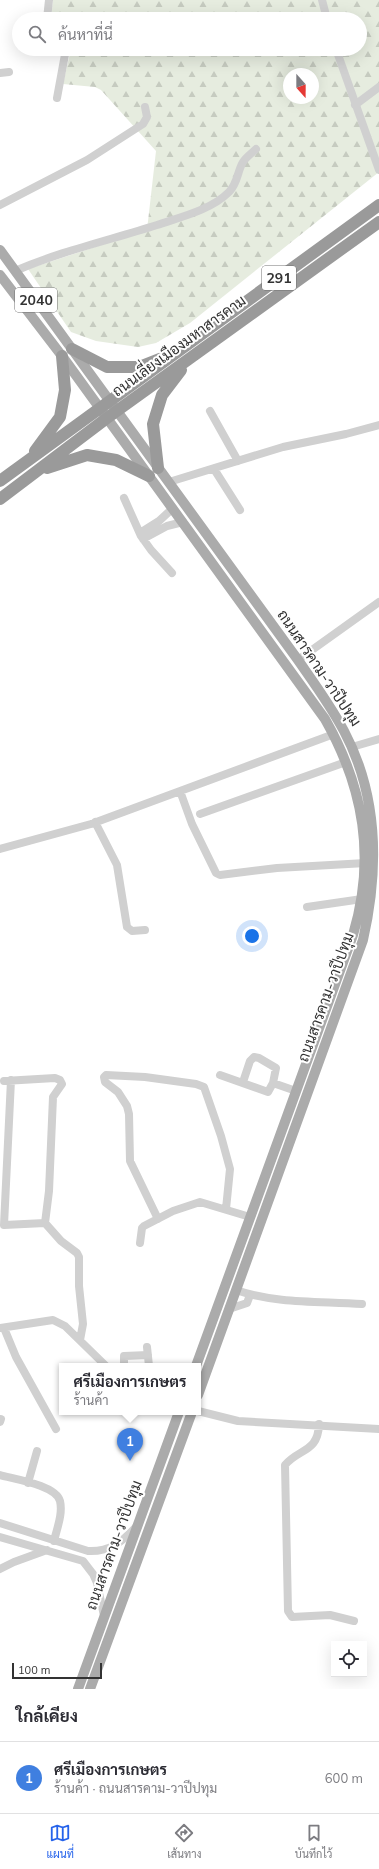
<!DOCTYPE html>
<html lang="th">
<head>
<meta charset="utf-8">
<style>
  :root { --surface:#fff; --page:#f7f7f7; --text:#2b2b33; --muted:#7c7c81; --line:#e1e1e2; --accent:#2563eb }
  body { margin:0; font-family:Mulish,Sarabun,sans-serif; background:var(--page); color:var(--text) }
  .controls { position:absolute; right:12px; bottom:12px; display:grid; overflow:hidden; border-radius:0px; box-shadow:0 4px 16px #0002 }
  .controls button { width:36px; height:36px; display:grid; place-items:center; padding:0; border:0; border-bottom:1px solid var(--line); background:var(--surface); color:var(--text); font:20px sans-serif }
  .compass { position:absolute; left:283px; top:68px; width:36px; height:36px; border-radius:50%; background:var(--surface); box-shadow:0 4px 16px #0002; rotate:159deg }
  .scale { position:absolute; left:12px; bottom:10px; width:90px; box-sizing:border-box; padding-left:4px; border:2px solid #333; border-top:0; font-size:11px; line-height:14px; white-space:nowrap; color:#333; -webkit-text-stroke:3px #fff; paint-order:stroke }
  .you { position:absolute; left:252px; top:936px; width:14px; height:14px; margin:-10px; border:3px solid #fff; border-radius:50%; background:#1a73e8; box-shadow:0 0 0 6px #1a73e833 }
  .badge { display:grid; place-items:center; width:26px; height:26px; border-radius:50%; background:var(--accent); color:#fff; font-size:13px; font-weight:700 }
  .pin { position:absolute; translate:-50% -33px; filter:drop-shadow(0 1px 2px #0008) }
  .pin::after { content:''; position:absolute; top:21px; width:14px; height:12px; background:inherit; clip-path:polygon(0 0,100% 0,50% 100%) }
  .popup { position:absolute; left:59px; top:1363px; width:142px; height:52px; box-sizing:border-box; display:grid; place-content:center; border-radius:0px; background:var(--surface); filter:drop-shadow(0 1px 3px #0005); font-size:13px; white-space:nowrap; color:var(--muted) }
  .popup b { font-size:15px; color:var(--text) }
  .popup::after { content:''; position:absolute; left:50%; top:100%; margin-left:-8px; border:8px solid transparent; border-top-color:var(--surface) }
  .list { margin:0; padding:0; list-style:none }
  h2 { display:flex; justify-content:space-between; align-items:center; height:52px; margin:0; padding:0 16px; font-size:17px }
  h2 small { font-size:13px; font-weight:400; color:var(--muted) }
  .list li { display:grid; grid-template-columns:26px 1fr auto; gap:12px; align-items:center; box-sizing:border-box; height:72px; padding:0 16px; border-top:1px solid var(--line) }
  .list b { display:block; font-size:15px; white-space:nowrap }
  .list p { margin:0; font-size:13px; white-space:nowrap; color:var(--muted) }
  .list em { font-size:13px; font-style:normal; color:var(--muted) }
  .icon { flex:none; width:22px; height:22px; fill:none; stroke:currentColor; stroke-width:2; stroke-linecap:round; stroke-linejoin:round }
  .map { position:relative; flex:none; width:379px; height:1689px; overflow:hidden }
  .search { position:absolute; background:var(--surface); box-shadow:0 4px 16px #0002; left:12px; right:12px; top:12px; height:44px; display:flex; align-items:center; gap:10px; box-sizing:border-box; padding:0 14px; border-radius:22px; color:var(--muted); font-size:15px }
  .sheet { height:124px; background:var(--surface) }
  nav { display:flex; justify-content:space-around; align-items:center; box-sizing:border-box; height:56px; border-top:1px solid var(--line); background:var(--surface); font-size:11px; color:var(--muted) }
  nav a { display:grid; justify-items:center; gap:2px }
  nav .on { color:var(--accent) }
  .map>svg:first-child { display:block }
  .forest { fill:url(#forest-firs); fill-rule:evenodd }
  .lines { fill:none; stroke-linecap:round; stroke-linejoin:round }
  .minor { stroke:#d0d0d0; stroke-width:8 }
  .major { stroke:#ababab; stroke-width:10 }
  .highway { stroke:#9a9a9a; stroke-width:12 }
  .labels { text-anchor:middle; stroke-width:4; stroke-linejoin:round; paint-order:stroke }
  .shield { fill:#fff; stroke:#707070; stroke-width:1 }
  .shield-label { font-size:14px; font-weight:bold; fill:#333 }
  .street-label { font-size:15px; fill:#333; stroke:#fff }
</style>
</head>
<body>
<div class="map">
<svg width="379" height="1689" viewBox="0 0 379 1689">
  <defs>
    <pattern id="forest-firs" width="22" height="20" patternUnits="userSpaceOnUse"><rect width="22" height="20" fill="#e6ecdf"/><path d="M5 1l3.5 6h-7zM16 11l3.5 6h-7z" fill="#c6cbc0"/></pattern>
  </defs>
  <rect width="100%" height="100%" fill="#fff"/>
  <path class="forest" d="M53 0H379V172L190 323 156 343 138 347 96 341 71 332 28 269 147 230 156 151 101 90 95 87 63 84 71 49H360V19H51ZM289 74H313V98H289Z"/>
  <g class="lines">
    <path class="minor" d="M322 0 327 19
      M47 19 49 0
      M336 49 379 170
      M0 73 9 72
      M57 98 66 49
      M355 105 379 87
      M0 205 87 160 143 124 147 117 145 107
      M15 271C61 251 110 240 157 225 181 217 211 210 229 192 238 183 237 172 243 162 246 157 252 153 256 149
      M210 411 238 461
      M214 469 240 510
      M169 482 283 447 346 434 379 425
      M124 498 141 536 151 550 172 573
      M140 533 159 521 173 508
      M143 539 167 526 183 522
      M298 660 379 602
      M352 747 379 739
      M180 791 192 824 216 873 220 875 277 868 366 863
      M200 814 346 762
      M95 822 117 865 127 927 132 931 145 930
      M0 849 91 824 334 734
      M307 907 362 899
      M220 1075 268 1092 273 1083 276 1068 259 1058 254 1057 250 1061 243 1082
      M11 1080 4 1225 45 1223
      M4 1081 55 1078 60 1080 62 1084 53 1097 49 1191 45 1223 61 1241 77 1253 79 1257V1286L83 1324 80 1340
      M273 1083 296 1091
      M158 1219 130 1161 129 1114 127 1106 118 1092 105 1082 104 1077 106 1075 145 1077 196 1084 204 1087 221 1136 230 1169 226 1209
      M140 1243 142 1228 144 1226 173 1211 200 1202 250 1217
      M236 1290C276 1304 321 1301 362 1304
      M229 1309 247 1303 250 1295
      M0 1328 53 1320 65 1326 106 1366
      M4 1328 16 1357 56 1429
      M147 1347 149 1366
      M124 1366V1356L148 1355
      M198 1411 238 1421 379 1429
      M0 1422 1 1419
      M319 1424C318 1453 299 1448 285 1465L288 1611 292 1617 330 1615 354 1621
      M0 1475C14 1479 56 1485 60 1501 63 1514 57 1528 54 1541
      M28 1483 37 1451
      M0 1523 88 1551C110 1552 122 1542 136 1527
      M0 1537 83 1561 93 1574 97 1583 104 1616
      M0 1569 14 1562 47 1550"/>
    <path class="major" d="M0 250 298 660C314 683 331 706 344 731 379 797 379 869 363 940L198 1395
      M0 275 62 356 325 719C364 788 376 858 353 935L196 1366
      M78 1689 179 1412
      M90 1689 192 1412"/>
    <path class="highway" d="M72 349 107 367H139L162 358
      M35 451 60 417 65 390 62 356
      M47 468 87 455 116 460 149 476
      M158 468 153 424 162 395 181 370
      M0 481 379 205
      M0 499 107 418 379 222"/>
  </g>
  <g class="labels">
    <g class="shield">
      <rect x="262" y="266" width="34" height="24" rx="3"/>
      <rect x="15" y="288" width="42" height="24" rx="3"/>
    </g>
    <g class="shield-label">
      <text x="279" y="283">291</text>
      <text x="36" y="305">2040</text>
    </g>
    <g class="street-label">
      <text transform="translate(179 346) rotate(-36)" y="5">ถนนเลี่ยงเมืองมหาสารคาม</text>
      <text transform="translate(319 668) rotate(56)" y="5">ถนนสารคาม-วาปีปทุม</text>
      <text transform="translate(326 997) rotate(-70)" y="5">ถนนสารคาม-วาปีปทุม</text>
      <text transform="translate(114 1545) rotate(-70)" y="5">ถนนสารคาม-วาปีปทุม</text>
    </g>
  </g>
</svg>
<div class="controls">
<button><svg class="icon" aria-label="locate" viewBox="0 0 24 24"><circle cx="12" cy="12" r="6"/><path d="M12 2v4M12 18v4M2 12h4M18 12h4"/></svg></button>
</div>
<svg class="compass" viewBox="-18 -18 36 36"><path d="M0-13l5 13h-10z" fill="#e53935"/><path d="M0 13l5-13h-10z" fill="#7c7c81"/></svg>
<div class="scale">100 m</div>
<div class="you"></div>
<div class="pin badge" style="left:130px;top:1461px;background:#3f7fe0">1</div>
<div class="popup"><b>ศรีเมืองการเกษตร</b>ร้านค้า</div>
<div class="search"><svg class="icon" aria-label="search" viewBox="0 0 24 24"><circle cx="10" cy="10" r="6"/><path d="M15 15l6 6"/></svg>ค้นหาที่นี่</div>
</div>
<section class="sheet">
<h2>ใกล้เคียง<small></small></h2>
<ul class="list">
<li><span class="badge" style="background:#3f7fe0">1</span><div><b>ศรีเมืองการเกษตร</b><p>ร้านค้า · ถนนสารคาม-วาปีปทุม</p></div><em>600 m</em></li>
</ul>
</section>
<nav>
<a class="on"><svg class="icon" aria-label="map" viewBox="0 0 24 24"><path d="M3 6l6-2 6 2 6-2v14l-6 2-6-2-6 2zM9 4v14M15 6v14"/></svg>แผนที่</a>
<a><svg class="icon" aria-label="directions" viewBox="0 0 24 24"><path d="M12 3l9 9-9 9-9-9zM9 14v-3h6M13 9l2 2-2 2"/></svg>เส้นทาง</a>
<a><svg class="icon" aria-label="saved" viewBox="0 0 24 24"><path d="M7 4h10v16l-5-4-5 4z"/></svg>บันทึกไว้</a>
</nav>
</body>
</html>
